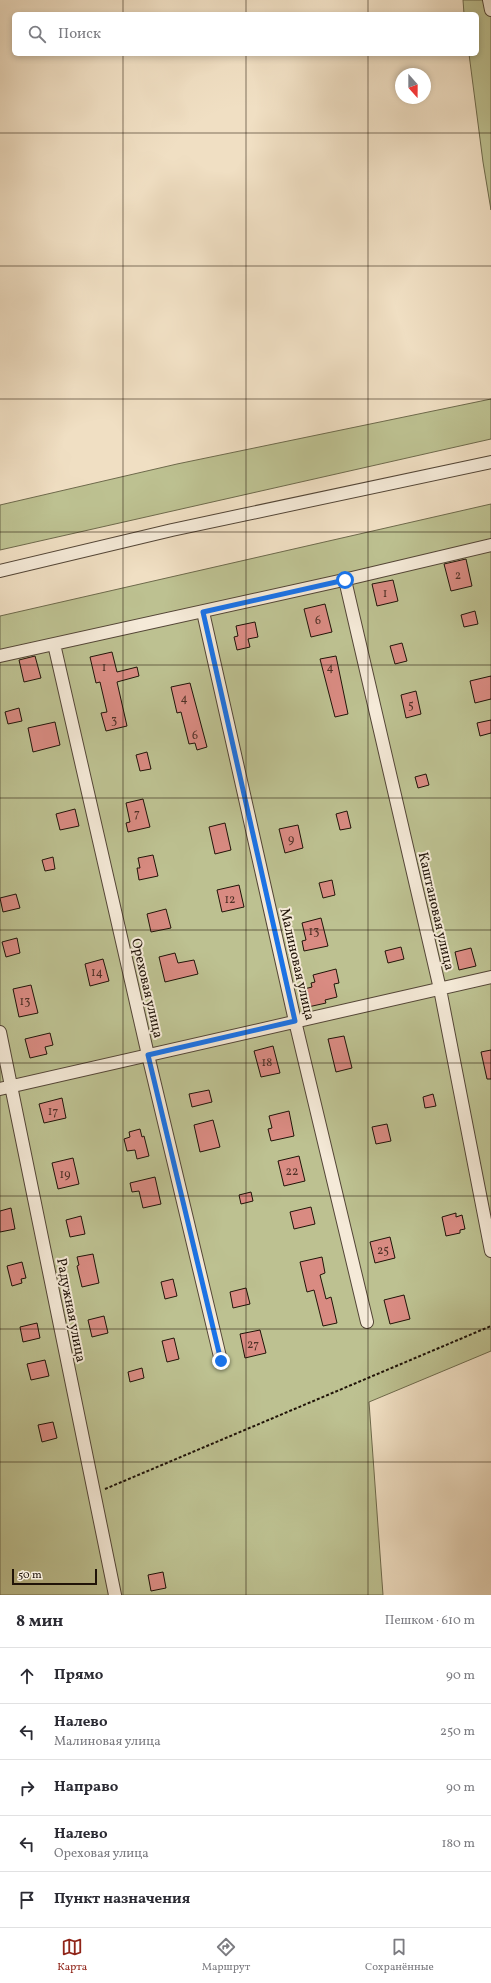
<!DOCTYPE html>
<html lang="ru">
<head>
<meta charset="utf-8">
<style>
  :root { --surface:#fff; --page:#f2f2f3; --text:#2b2b33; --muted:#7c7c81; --line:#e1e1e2; --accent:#8f2418 }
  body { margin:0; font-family:Vollkorn,serif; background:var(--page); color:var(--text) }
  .compass { position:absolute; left:395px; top:68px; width:36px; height:36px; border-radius:50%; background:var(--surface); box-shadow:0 2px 6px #0003; rotate:159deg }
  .scale { position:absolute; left:12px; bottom:10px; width:85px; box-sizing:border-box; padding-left:4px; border:2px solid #201308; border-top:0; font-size:11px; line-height:14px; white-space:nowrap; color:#201308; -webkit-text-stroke:3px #f5ead8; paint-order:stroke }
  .stop { position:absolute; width:12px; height:12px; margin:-9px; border:3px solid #1a73e8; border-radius:50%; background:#fff }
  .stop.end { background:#1a73e8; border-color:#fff; box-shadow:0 1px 4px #0008 }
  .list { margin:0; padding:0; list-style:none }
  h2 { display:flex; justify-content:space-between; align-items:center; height:52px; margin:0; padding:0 16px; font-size:17px }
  h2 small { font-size:13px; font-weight:400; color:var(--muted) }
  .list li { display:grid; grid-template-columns:26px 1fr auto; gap:12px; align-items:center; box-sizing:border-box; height:56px; padding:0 16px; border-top:1px solid var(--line) }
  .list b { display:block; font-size:15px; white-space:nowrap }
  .list p { margin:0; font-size:13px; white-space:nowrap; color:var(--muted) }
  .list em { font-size:13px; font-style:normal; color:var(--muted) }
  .icon { flex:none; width:22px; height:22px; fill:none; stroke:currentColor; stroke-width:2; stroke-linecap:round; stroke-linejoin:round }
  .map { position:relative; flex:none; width:491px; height:1595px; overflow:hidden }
  .search { position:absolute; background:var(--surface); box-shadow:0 2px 6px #0003; left:12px; right:12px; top:12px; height:44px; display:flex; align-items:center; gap:10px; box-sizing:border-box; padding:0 14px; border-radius:6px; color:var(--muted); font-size:15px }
  .sheet { height:332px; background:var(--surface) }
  nav { display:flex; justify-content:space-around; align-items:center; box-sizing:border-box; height:56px; border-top:1px solid var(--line); background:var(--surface); font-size:11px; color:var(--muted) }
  nav a { display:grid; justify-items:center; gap:2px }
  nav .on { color:var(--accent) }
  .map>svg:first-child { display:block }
  .green { fill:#bdc191; stroke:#6e6a4c }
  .building { fill:#d98b82; stroke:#201308 }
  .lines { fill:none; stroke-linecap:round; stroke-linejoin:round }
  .minor-casing { stroke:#544637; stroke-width:14 }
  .path { stroke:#201308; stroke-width:2; stroke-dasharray:3 2; stroke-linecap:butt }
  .minor { stroke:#f5ead8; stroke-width:12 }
  .route { stroke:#1a73e8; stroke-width:5 }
  .grid { fill:none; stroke:#201308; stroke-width:1; stroke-opacity:0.55 }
  .labels { text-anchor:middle; stroke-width:4; stroke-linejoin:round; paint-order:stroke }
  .number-label { font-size:12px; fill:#4e3126 }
  .street-label { font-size:14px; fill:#201308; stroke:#f5ead8 }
</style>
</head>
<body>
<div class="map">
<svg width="491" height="1595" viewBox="0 0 491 1595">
  <rect width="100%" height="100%" fill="#f0dfc3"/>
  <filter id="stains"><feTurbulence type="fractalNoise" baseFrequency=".005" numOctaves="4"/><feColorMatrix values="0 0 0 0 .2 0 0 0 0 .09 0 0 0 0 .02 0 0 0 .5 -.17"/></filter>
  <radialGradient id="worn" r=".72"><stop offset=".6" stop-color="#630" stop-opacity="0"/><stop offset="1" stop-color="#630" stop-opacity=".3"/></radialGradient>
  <path class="green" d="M463 0H491V210L483 162 469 54H477V14H464Z
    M491 399V439L0 550V505L177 464Z
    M491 504V543L0 654V616Z
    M491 549V1351L369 1402 383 1595H0V661Z"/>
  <path class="building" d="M466 559 472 586 451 591 444 564Z
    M393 580 398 601 377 606 372 584Z
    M325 604 332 632 311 637 304 609Z
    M475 611 478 624 464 627 461 615Z
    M255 622 258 637 248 639 250 647 237 650 234 637 238 636 236 626Z
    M402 643 407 661 395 664 390 646Z
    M112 652 117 672 137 667 139 676 117 682 127 726 106 731 101 713 107 712 100 682 96 683 90 657Z
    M35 656 41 678 24 682 19 660Z
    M336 656 348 714 335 717 320 659Z
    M491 676V699L475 703 470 681Z
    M190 683 207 747 197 750 195 743 189 744 181 712 177 713 171 687Z
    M416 691 421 714 406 718 401 695Z
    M19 708 22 721 8 724 5 712Z
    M491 720V733L480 736 477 723Z
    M55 722 60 745 33 752 28 728Z
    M147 752 151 769 140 771 136 755Z
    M426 774 429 785 418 788 415 777Z
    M143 799 150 827 128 832 126 823 130 822 126 803Z
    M75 809 79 826 60 830 56 814Z
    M347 811 351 828 340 830 336 814Z
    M225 823 231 850 215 854 209 827Z
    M298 825 303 848 285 853 279 829Z
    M153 855 158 876 139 880 137 868H140L138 858Z
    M53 857 55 869 45 871 42 860Z
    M332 880 335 895 323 898 319 883Z
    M239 885 244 907 222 912 217 890Z
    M16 894 20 908 3 912 0 898Z
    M166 909 171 928 151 932 147 914Z
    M321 918 328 946 304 951 302 941 306 940 302 923Z
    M17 938 20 953 6 957 2 942Z
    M401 947 404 959 388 963 385 951Z
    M471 948 476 966 459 970 455 952Z
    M175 953 178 963 194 960 198 974 165 982 159 957Z
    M103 959 109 981 90 986 85 964Z
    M336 969 339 983 334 984 337 997 325 1000 326 1003 308 1007 304 989 312 987 311 983 315 982 313 975Z
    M31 985 38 1013 19 1017 13 989Z
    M50 1033 53 1045 45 1047 47 1054 30 1058 25 1039Z
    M344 1036 352 1068 336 1072 328 1039Z
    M273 1046 280 1073 261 1077 254 1051Z
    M491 1050V1079H487L481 1052Z
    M209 1090 212 1102 192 1107 189 1094Z
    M433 1094 436 1106 425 1108 423 1097Z
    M62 1098 66 1118 44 1123 39 1104Z
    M289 1111 294 1136 271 1141 268 1129 272 1128 269 1116Z
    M213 1120 220 1147 200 1152 194 1125Z
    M387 1124 391 1141 376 1144 372 1127Z
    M140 1129 142 1137 144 1136 149 1156 137 1159 135 1150 127 1151 124 1139 130 1137 129 1132Z
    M299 1156 305 1181 284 1186 278 1161Z
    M73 1158 79 1184 58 1189 52 1163Z
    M155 1177 161 1204 143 1208 139 1191 132 1192 130 1183Z
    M251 1192 253 1201 241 1204 239 1195Z
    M311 1207 315 1224 294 1229 290 1212Z
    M11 1208 15 1229 0 1232V1211Z
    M456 1213V1217L462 1215 465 1229 460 1230V1233L446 1236 442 1217Z
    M81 1216 85 1234 70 1237 66 1220Z
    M390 1237 395 1258 375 1263 370 1242Z
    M93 1254 99 1283 82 1287 77 1266 79 1265 77 1257Z
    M322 1257 325 1273 320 1275 326 1299 331 1297 337 1323 323 1326 314 1290 307 1292 300 1262Z
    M22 1262 26 1278 21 1279 22 1283 12 1286 7 1266Z
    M173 1279 177 1296 165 1299 161 1282Z
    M246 1288 250 1304 233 1308 230 1292Z
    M404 1295 410 1319 390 1324 384 1300Z
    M104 1316 108 1333 92 1337 88 1320Z
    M37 1323 40 1338 23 1342 20 1327Z
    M260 1330 266 1353 245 1358 240 1334Z
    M174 1338 179 1359 167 1362 162 1341Z
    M45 1360 49 1376 31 1380 27 1364Z
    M142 1368 144 1378 130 1382 128 1372Z
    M53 1422 57 1438 42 1442 38 1425Z
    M163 1572 166 1588 151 1591 148 1575Z"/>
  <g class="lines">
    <g class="minor-casing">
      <path id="minor" d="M489 0 491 10
        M0 571 172 530 491 462
        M345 580 440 989 491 1251
        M203 612 295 1021 367 1322
        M54 644 148 1055 221 1361
        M0 656 339 581 491 545
        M0 1032 115 1595
        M0 1089 491 977"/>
    </g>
    <path class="path" d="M105 1489 491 1326"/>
    <use href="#minor" class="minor"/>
  </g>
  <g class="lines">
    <path class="route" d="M221 1361 148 1055 295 1021 203 612 345 580"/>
  </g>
  <path class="grid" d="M123 0V14M246 0V14M368 0V14M123 54V1595M246 54V1595M368 54V1595M0 133H491M0 266H491M0 399H491M0 532H491M0 665H491M0 798H491M0 930H491M0 1063H491M0 1196H491M0 1329H491M0 1462H491"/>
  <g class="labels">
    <g class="number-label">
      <text x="458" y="579">2</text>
      <text x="385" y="597">1</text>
      <text x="318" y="624">6</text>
      <text x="104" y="671">1</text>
      <text x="330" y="671">4</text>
      <text x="184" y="702">4</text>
      <text x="411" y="709">5</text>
      <text x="114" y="724">3</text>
      <text x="195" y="739">6</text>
      <text x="137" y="817">7</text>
      <text x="291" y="843">9</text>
      <text x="230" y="903">12</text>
      <text x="314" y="935">13</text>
      <text x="97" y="976">14</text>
      <text x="25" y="1005">13</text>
      <text x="267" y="1066">18</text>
      <text x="53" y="1115">17</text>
      <text x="292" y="1175">22</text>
      <text x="65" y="1178">19</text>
      <text x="383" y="1254">25</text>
      <text x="253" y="1348">27</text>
    </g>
    <g class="street-label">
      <text transform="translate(437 911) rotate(77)" y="5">Каштановая улица</text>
      <text transform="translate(298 964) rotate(77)" y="5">Малиновая улица</text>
      <text transform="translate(148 988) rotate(77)" y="5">Ореховая улица</text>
      <text transform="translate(72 1310) rotate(79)" y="5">Радужная улица</text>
    </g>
  </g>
  <rect width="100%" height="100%" filter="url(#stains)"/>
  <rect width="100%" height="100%" fill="url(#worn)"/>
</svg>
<svg class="compass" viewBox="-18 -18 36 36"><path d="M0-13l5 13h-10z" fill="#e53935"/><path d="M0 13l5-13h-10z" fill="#7c7c81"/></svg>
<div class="scale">50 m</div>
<div class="stop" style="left:345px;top:580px"></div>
<div class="stop end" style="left:221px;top:1361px"></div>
<div class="search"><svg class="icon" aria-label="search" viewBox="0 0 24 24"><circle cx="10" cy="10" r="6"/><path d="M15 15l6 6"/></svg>Поиск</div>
</div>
<section class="sheet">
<h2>8 мин<small>Пешком · 610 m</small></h2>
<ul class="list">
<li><svg class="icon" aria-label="ahead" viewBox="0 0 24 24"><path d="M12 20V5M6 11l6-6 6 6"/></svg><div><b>Прямо</b></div><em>90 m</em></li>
<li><svg class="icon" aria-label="left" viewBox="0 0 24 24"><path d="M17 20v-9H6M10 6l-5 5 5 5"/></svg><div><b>Налево</b><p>Малиновая улица</p></div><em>250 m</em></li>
<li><svg class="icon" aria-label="right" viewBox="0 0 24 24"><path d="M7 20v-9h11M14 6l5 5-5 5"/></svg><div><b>Направо</b></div><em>90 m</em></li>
<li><svg class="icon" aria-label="left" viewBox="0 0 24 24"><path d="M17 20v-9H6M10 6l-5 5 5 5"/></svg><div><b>Налево</b><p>Ореховая улица</p></div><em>180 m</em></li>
<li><svg class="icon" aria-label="arrive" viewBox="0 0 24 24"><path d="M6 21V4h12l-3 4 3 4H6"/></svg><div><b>Пункт назначения</b></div></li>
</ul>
</section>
<nav>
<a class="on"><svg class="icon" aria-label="map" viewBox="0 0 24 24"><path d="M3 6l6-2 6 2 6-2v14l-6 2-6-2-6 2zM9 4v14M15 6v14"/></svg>Карта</a>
<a><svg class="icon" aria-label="directions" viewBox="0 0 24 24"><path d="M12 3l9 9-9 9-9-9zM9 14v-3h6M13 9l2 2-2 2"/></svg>Маршрут</a>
<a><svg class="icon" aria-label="saved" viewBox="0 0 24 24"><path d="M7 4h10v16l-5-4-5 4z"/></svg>Сохранённые</a>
</nav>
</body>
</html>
